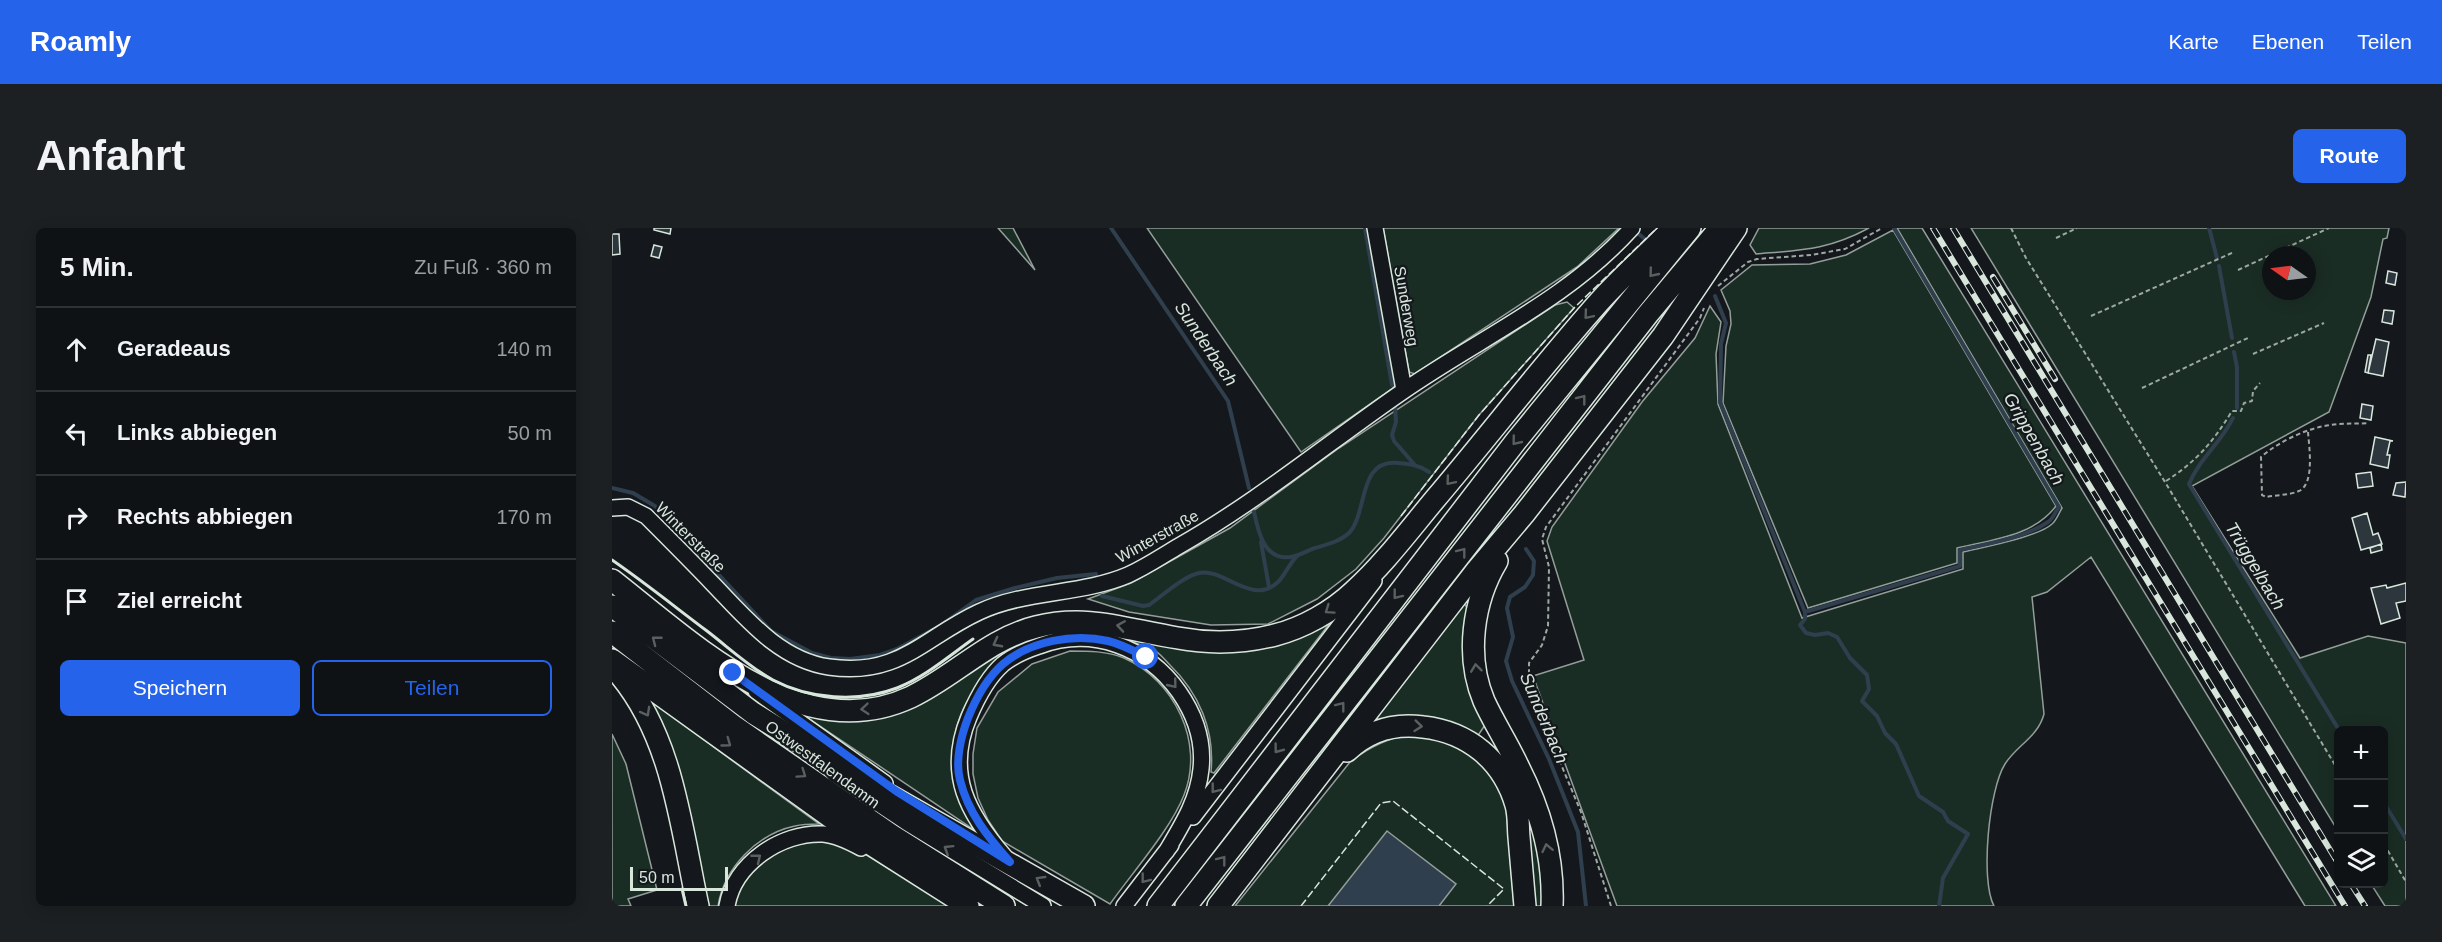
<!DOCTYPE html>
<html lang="de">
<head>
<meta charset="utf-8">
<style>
  :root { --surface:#0f1215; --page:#1d2022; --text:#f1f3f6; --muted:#9b9ea0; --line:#2f3234; --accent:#2563eb }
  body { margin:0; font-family:Helvetica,sans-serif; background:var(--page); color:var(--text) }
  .controls { position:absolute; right:18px; bottom:18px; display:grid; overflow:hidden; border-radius:9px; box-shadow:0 3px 15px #0003 }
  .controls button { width:54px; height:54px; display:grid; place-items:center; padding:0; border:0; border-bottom:2px solid var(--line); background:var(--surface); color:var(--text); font:30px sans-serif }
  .compass { position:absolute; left:1650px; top:18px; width:54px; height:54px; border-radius:50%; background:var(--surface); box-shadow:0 3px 15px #0003; rotate:284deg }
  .scale { position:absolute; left:18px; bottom:15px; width:98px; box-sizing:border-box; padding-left:6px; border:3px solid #d8e6dc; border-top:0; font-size:16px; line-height:21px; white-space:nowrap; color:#d8e6dc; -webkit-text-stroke:4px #14181c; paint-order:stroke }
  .stop { position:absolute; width:18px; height:18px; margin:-14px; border:4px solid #2563eb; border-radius:50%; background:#fff }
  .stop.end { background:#2563eb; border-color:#fff; box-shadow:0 2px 6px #0008 }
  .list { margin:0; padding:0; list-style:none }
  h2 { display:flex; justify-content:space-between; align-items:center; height:78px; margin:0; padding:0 24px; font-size:26px }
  h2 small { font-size:20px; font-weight:400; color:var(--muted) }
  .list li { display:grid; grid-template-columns:39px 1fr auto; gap:18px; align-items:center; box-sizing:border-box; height:84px; padding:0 24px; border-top:2px solid var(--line) }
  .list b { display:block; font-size:22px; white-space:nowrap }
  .list em { font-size:20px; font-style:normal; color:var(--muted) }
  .actions { display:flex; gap:12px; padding:18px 24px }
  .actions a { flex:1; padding:14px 0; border:2px solid var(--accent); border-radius:9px; text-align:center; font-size:21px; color:var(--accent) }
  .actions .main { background:var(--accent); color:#fff }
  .icon { flex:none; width:33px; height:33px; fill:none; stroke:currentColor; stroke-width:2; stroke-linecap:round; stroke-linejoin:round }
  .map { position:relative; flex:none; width:1794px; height:678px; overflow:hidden; border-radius:9px }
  header { display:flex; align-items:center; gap:36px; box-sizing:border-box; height:84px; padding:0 30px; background:var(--accent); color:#fff }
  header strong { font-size:28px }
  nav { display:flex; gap:33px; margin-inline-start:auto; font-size:21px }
  .intro { display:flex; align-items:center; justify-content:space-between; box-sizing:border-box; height:144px; padding:0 36px }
  h1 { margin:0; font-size:42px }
  .button { padding:15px 27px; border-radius:9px; background:var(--accent); color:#fff; font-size:21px; font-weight:700 }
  main { display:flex; gap:36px; padding:0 36px }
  aside { flex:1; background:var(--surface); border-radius:9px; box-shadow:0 3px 15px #0003 }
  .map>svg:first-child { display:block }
  .green { fill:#1a2d24; stroke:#939e99; stroke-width:1.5; fill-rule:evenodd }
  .water { fill:#2f3f4d; stroke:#939e99; stroke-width:1.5 }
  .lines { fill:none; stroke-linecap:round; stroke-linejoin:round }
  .stream { stroke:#2f3f4d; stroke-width:4 }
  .building { fill:#2c363c; stroke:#d8e6dc; stroke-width:1.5 }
  .minor-casing { stroke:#d8e6dc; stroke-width:18 }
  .highway-casing { stroke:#d8e6dc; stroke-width:24 }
  .path { stroke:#9da8a2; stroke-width:2; stroke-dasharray:4.5 3; stroke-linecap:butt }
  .minor { stroke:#14181c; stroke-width:15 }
  .highway { stroke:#14181c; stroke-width:21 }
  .rail-casing { stroke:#d8e6dc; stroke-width:6 }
  .rail { stroke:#14181c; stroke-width:4; stroke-dasharray:11; stroke-linecap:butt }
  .fence { stroke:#d8e6dc; stroke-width:1.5; stroke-dasharray:8 3; stroke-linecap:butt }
  .wall { stroke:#d8e6dc; stroke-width:3 }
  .oneway { stroke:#59605f }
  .route { stroke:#2563eb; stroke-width:8 }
  .labels { text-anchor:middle; stroke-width:4.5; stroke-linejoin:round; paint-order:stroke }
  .street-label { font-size:16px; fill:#d8e6dc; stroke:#14181c }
  .water-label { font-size:18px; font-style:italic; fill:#d8e6dc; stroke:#14181c }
</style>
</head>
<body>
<header>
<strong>Roamly</strong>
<nav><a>Karte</a><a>Ebenen</a><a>Teilen</a></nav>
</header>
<div class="intro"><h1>Anfahrt</h1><a class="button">Route</a></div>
<main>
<aside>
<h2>5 Min.<small>Zu Fuß · 360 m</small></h2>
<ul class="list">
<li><svg class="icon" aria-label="ahead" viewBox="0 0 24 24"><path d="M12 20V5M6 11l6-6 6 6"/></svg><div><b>Geradeaus</b></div><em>140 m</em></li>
<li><svg class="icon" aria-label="left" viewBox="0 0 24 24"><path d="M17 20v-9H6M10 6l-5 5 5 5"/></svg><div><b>Links abbiegen</b></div><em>50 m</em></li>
<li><svg class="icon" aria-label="right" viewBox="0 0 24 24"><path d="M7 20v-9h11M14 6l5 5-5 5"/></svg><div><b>Rechts abbiegen</b></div><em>170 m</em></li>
<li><svg class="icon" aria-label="arrive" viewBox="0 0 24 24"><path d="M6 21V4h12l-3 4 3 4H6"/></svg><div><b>Ziel erreicht</b></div></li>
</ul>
<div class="actions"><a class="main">Speichern</a><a>Teilen</a></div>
</aside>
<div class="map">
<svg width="1794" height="678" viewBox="0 0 1794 678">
  <rect width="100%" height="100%" fill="#14181c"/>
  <path class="green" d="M386 0H401L423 42Z
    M535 0H757L785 154 781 160 689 224Z
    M771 0H1007L965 39 803 146 797 144Z
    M1147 0H1257C1216 22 1190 22 1144 26L1138 17Z
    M1285 0H1310L1724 678H1693L1479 329 1435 364 1420 369 1432 486C1426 509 1405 517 1393 536 1377 561 1368 652 1382 678H1005L921 448 972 432 935 313 940 299 1030 174 1083 110 1098 78 1109 94 1104 126 1106 176 1190 390 1351 341V324C1371 319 1426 309 1440 296 1444 293 1447 285 1450 280Z
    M1359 0H1777L1775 10 1771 11 1759 69 1717 184 1580 258 1688 430 1756 408 1794 415V678H1773L1759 656H1772V502H1726V603ZM1659 27H1695V63H1659Z
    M1281 2 1444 278C1422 308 1379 312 1345 320V335L1196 380 1111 175 1114 118 1119 96 1118 83 1109 62 1140 37 1198 36 1234 27Z
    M955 74 962 80 867 187 772 310 744 341 705 371 656 396 599 397 517 384 476 371 519 355 618 300 727 220 943 77Z
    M852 375 856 381 873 497 865 509C821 484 808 486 759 496Z
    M721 391 602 545 599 544C603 502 587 465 557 436 552 431 547 424 540 421 532 417 522 415 514 412L511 405 562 417Z
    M434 407C425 411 413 414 404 420 374 442 346 475 342 514 341 527 356 587 361 601L193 488 194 486 224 490 405 414Z
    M458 423C476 423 495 423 512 430 562 452 593 514 572 567 559 601 520 645 498 676L390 613 376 592 366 570 361 546V526L365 500 386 464 420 436Z
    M43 476 207 596C199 596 191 596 183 598 145 606 112 640 106 678H97L67 544 40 477Z
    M0 506 14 536 45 662 16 671 19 678H0Z
    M797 507 821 508 849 518 876 542 885 557 894 579 902 678H623L738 534C756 520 774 510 797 507Z
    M918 588 927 623 931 678H922L914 589Z
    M205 612 249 623 337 678H122C127 655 146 630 168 621 179 616 194 615 205 612Z"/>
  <path class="water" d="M775 603 844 656 827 678H716Z"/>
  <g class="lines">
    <path class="stream" d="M499 0 616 173 637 260
      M753 0 780 157
      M1597 0 1605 30
      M1024 4 1033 11
      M1607 38 1620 110
      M1103 68 1114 95 1109 116 1108 174 1193 384V391L1188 397 1194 405 1203 407 1216 405 1225 409 1238 430 1255 447 1257 461 1250 473 1265 488 1273 505 1284 516 1307 568 1331 584 1336 593 1356 606 1331 650 1327 678
      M1622 124 1625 139V180
      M783 179 784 194 780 207 782 213 802 236
      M1621 190C1609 215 1587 231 1577 256L1727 502
      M0 260 21 265 43 278 159 403 200 425 219 430 238 431 268 427 285 421 328 398 364 372 403 360 445 350 484 346
      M642 284C646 303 652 333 679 329 686 328 693 324 700 321 713 317 728 314 738 304 756 282 746 231 786 235 798 236 807 237 817 244
      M649 314 657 359
      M914 321 922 333 921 347 913 359 898 369 895 380 901 409 894 433 900 453 937 531 966 604 974 678
      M490 368 531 378 537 377C550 368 572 348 587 345 611 339 640 379 666 354 673 347 677 336 685 328
      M1193 384 1348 338V322C1374 316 1413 310 1436 294 1441 291 1443 284 1447 279L1282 0
      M1772 575 1794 611"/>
  </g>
  <path class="building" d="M42 0H59L58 6 42 2Z
    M0 6H7L8 26 0 27Z
    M42 17 50 19 47 30 39 28Z
    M1776 43 1785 45 1783 57 1774 55Z
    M1772 82 1782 83 1780 96 1770 94Z
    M1764 111 1777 114 1771 148 1756 145Z
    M1756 127H1759L1756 145 1753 144Z
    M1750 176 1761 178 1759 192 1748 190Z
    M1763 209 1781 213H1778L1775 227H1778L1776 240 1758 236Z
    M1759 244 1761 258 1746 260 1744 246Z
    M1794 254 1793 269 1781 267 1784 255Z
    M1755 285 1761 307 1766 305 1770 316 1749 322 1740 290Z
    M1769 316 1770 322 1759 325 1758 320Z
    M1794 355V373L1784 375 1788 390 1769 396 1759 360 1774 357 1775 360Z"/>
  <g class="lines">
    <g class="minor-casing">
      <path id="minor" d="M763 0 792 162
        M0 280 16 279 34 288C56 310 78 332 100 355 133 389 167 432 217 439 287 449 311 410 367 384 414 362 469 367 516 347 534 339 550 328 567 318 646 273 716 215 790 164 869 109 954 73 1020 0
        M144 463 273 555
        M222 546 294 594 431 678
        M581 589 762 353
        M393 629C356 586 333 546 357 489 365 470 375 450 391 436 401 428 415 422 427 418 480 398 535 419 567 464 583 487 592 513 589 541 586 572 570 597 554 624
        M115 678C122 636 169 604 211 606 224 607 238 614 249 620
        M512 678 559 617"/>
    </g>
    <g class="highway-casing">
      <path id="highway" d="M885 333C861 373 853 428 872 473 882 495 896 516 906 538 928 581 942 629 940 678
        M0 352C81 415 188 521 299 469 343 448 376 411 424 399 476 386 515 402 566 410 598 416 631 415 663 407 691 400 721 383 742 363 772 336 798 301 824 270 879 205 931 137 987 74 1010 48 1037 25 1061 0
        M0 378 141 485 238 545 472 678
        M0 404 123 499 279 607 392 678
        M0 432 238 603 356 678
        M8 447C61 511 69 599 86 678
        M735 523C756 503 782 495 811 499 856 504 891 532 904 577 907 587 906 599 907 609 909 632 911 655 913 678
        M546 678 904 213 1078 0
        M574 678 1036 86 1108 0
        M606 678 865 342 912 286 1051 108 1124 0"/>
    </g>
    <path class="path" d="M1399 0 1414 30 1553 254 1726 542
      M1444 10 1465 0
      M1626 42 1717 0
      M1106 58 1136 34 1145 31 1199 27 1233 21 1270 0
      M1479 88 1622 24
      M1641 126 1712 95
      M1530 160 1638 109
      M1696 204C1697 218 1703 256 1687 263 1678 267 1664 267 1654 269L1650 267 1649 229C1666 214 1695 200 1718 197 1731 195 1744 196 1757 195
      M1554 253C1585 233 1601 214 1620 183H1629L1632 175 1640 173 1641 163 1648 155
      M1772 616 1794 654
      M999 678 969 584 917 460V435L930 417 936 398 937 339 930 311 934 299 1088 90 1092 80"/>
    <use href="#minor" class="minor"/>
    <use href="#highway" class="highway"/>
    <g class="rail-casing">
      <path id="rail" d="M1321 0 1733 678
        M1341 0 1726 635
        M1381 49 1443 151
        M1739 656 1753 678"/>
    </g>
    <use href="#rail" class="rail"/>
    <path class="fence" d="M789 288 867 187 962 80 1045 0
      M689 678 769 575 781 573 892 661 875 678"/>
    <path class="wall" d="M0 332C32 354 63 379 95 403 116 419 137 439 161 452 197 471 246 475 285 460 313 449 337 428 361 411
      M70 661 74 678"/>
  </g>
  <defs><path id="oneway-chevron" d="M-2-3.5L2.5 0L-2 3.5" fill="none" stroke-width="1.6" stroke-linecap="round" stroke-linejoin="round" transform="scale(1.5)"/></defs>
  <g class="oneway">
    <use href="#oneway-chevron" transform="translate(1041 45) rotate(129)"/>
    <use href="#oneway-chevron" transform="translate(976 87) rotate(130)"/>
    <use href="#oneway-chevron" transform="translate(970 171) rotate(-52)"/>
    <use href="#oneway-chevron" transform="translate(904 213) rotate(129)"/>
    <use href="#oneway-chevron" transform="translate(838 253) rotate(130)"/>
    <use href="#oneway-chevron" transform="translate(850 324) rotate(-52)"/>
    <use href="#oneway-chevron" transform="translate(785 367) rotate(128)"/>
    <use href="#oneway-chevron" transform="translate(717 382) rotate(145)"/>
    <use href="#oneway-chevron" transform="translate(509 398) rotate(-171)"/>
    <use href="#oneway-chevron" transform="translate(44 412) rotate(-142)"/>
    <use href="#oneway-chevron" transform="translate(385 415) rotate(152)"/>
    <use href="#oneway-chevron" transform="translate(864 440) rotate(-97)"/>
    <use href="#oneway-chevron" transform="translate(561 456) rotate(51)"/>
    <use href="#oneway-chevron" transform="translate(729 478) rotate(-52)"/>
    <use href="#oneway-chevron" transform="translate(253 481) rotate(175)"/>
    <use href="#oneway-chevron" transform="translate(34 484) rotate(61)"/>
    <use href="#oneway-chevron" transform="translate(806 498) rotate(6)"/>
    <use href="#oneway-chevron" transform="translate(115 515) rotate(36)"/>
    <use href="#oneway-chevron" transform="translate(666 521) rotate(127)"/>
    <use href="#oneway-chevron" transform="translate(190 546) rotate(35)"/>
    <use href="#oneway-chevron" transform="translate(603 561) rotate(128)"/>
    <use href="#oneway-chevron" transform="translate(935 620) rotate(-102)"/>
    <use href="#oneway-chevron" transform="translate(336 621) rotate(-148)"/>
    <use href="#oneway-chevron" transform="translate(145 630) rotate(-39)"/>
    <use href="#oneway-chevron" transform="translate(610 632) rotate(-52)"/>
    <use href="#oneway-chevron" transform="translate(533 651) rotate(128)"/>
    <use href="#oneway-chevron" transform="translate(428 652) rotate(-149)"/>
  </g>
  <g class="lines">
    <path class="route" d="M121 445 284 563 398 634C376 609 356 585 348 552 343 533 349 508 356 490 364 470 375 450 391 436 418 413 462 405 496 413 509 416 522 423 534 429"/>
  </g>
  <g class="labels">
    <g class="street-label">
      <text transform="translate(795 78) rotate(80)" y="6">Sunderweg</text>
      <text transform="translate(545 308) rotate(-29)" y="6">Winterstraße</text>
      <text transform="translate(79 309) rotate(45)" y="6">Winterstraße</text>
      <text transform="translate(211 536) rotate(36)" y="6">Ostwestfalendamm</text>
    </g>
    <g class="water-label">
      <text transform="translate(594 116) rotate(56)" y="6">Sunderbach</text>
      <text transform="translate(1422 211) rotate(60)" y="6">Grippenbach</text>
      <text transform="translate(1643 338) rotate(59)" y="6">Trüggelbach</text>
      <text transform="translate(932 490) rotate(67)" y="6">Sunderbach</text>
    </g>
  </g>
</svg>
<div class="controls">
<button>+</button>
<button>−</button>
<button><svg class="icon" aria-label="layers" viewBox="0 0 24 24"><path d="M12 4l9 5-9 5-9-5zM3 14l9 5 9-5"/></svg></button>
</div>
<svg class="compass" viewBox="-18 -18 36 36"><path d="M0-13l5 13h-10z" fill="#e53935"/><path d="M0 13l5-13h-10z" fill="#9b9ea0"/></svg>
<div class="scale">50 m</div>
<div class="stop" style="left:534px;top:429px"></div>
<div class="stop end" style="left:121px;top:445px"></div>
</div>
</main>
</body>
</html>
